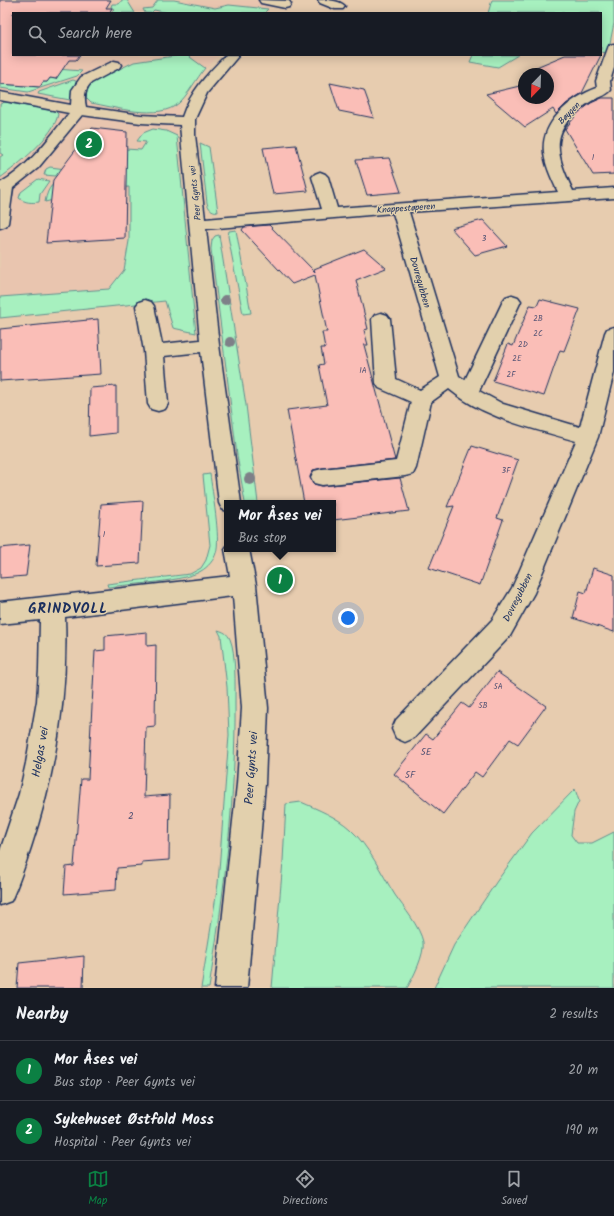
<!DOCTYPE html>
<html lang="en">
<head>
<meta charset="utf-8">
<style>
  :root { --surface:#171b24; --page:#20242c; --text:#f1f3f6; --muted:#9ea1a6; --line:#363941; --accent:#0b8043 }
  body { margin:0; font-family:Kalam,sans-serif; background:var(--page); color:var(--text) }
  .compass { position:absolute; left:518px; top:68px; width:36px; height:36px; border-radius:50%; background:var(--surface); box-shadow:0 2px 10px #0003; rotate:203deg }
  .you { position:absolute; left:348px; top:618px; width:14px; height:14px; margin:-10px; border:3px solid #fff; border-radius:50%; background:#1a73e8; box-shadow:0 0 0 6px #1a73e833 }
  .badge { display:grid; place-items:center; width:26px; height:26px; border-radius:50%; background:var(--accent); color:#fff; font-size:13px; font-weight:700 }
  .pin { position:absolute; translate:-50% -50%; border:2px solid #fff; box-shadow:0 1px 4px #0006 }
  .popup { position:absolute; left:224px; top:500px; width:112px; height:52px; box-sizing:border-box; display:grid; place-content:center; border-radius:0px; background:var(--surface); filter:drop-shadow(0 1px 3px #0005); font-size:13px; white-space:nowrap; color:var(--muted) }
  .popup b { font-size:15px; color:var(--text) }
  .popup::after { content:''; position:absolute; left:50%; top:100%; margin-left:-8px; border:8px solid transparent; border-top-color:var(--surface) }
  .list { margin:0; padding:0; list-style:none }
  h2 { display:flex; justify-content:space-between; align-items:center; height:52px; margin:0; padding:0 16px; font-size:17px }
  h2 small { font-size:13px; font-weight:400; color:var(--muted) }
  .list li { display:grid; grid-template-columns:26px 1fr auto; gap:12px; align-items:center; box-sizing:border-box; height:60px; padding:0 16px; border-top:1px solid var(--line) }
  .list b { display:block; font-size:15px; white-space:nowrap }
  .list p { margin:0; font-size:13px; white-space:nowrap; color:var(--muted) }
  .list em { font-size:13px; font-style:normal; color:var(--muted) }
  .icon { flex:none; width:22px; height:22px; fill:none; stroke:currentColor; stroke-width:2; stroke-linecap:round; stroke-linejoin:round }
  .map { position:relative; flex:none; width:614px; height:988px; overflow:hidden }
  .search { position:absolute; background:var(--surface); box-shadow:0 2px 10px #0003; left:12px; right:12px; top:12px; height:44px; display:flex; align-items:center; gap:10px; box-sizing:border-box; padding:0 14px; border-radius:0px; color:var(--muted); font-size:15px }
  .sheet { height:172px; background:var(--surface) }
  nav { display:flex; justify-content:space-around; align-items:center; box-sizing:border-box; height:56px; border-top:1px solid var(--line); background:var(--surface); font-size:11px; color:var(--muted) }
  nav a { display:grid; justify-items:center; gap:2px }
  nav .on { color:var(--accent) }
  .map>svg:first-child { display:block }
  .built { fill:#e9c5af }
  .green { fill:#a7f0bf; stroke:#61908e }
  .building { fill:#fabeb7; stroke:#1b2f5e }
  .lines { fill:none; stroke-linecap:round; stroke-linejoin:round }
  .minor-casing { stroke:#1b2f5e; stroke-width:3 }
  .minor { fill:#e2d0ad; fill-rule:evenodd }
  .tree { fill:#7e8088 }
  .labels { text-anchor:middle; stroke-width:3; stroke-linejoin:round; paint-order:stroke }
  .number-label { font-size:8px; fill:#535374 }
  .far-street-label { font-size:9px; fill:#1b2f5e; stroke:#e2d0ad }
  .street-label { font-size:10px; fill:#1b2f5e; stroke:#e2d0ad }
  .near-number-label { font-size:10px; fill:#535374 }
  .near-street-label { font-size:12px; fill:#1b2f5e; stroke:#e2d0ad }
  .district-label { font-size:14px; font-weight:bold; letter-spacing:1px; fill:#1b2f5e; stroke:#e2d0ad }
</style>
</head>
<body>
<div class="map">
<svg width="614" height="988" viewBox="0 0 614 988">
  <rect width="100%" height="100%" fill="#e7ccaf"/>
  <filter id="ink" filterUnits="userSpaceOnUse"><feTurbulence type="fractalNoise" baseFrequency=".025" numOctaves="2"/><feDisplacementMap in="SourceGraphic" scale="8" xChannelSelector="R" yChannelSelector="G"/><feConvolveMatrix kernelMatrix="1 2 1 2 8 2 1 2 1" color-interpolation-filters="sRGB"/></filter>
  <g filter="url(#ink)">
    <path class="built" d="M0 0H272L269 8 264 13H13V55H219L196 79 179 103 177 136 179 154 129 187V241L124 270 109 289 0 297Z"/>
    <path class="green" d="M122 0H127L135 13H111L114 9 111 7 112 4H119Z
      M158 0H174L215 8 229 5 268 9 264 13H169L154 10 151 13H145L143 9 152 8Z
      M492 0H614V23L608 53 601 52V13H488Z
      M181 55H187L205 68C197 78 187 96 179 103 159 121 114 107 91 103L86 98 88 84 134 62Z
      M473 55H518L498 67 470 62Z
      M44 68 82 71 77 76 28 92 0 88V84L40 87 43 82H47L50 78 56 79Z
      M73 80 78 82 70 100 38 94 39 92Z
      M5 102 55 111 58 114C55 135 17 166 0 178V157L3 155 0 153V104Z
      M153 129 166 131 177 136 196 333 173 328 165 301 0 318V297L109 289 124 270 129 241V187L98 189 45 202C48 186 53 182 67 177L44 175 46 169 50 167 90 172 110 148 141 150 146 142 137 141 143 133Z
      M200 143 209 147 218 212C211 211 209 209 207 203Z
      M38 179 49 181 40 194 39 202C32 203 25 203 19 198L21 192Z
      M236 230 251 313 243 314 228 236 229 231Z
      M219 235 246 405 258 503H245L237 455 211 249 212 240 215 236Z
      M210 474C212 491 221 538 216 553 214 560 208 567 201 571 183 582 131 584 108 587L107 584 190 574 201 568 206 560 210 545 203 475Z
      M218 630C224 632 227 633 230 639 236 653 235 685 235 702 236 798 224 893 209 988H201L218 884 229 735 227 687 221 636Z
      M575 789 579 801 574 812 571 835 577 843H592L614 832V988H434L454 945 497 881 532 833Z
      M301 802C317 809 337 817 350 829 369 846 381 873 395 895 404 908 420 927 423 942 425 954 413 978 407 988H272L283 861 286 804Z"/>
    <path class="building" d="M0 0H111L106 8H112L109 13H13V55H80L76 60H69L56 79 50 78 47 82H43L40 87 0 84Z
      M565 55H601L582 93 566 104 556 114 553 109 525 127 486 94 524 85V98H548V74H525L522 73Z
      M330 83 364 90 374 118 339 111Z
      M602 98H614V174L593 175 565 129 578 113 591 103Z
      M92 128 127 132 125 238 46 243 53 180Z
      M296 145 308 191 273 194 263 148Z
      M389 158 401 192 367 195 356 160Z
      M483 220 507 246 475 255 451 228Z
      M269 225 315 272 314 269 364 249 386 268 356 280 368 329 364 330 368 345H364L395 460 322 468 313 470 310 478 314 484 322 486 400 478 409 511 333 520V503H304L287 410 327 405 319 365 324 364 321 348H325L322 332H327L315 275 292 284 242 230 244 227Z
      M540 299 580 309 564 351 560 350 544 396 493 381 508 344 513 346 530 305 537 306Z
      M98 319 101 374 0 381V329Z
      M116 386V433L89 436 90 388Z
      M472 446 518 460 497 518 503 520 480 585 429 568 454 506 447 507Z
      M143 501 140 563 96 566 101 504Z
      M30 545 26 576 0 578V548Z
      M593 568 614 575V632L573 618 580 591 586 593Z
      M147 632V646L156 645 155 726 146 727 144 797 170 795 169 860 142 862V866L117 868 116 890 64 894 66 867 74 866 81 779H88L95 651 105 650V636Z
      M497 672 546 706 518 744 510 739 482 777 475 772 443 814 394 774 426 734 433 739 462 703 469 708Z
      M84 956 83 988H17L19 963Z"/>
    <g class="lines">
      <g class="minor-casing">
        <path id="minor" d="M259 0 289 1 291 4 289 7 285 8 261 3Z
          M318 0C327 0 339 0 345 6L343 9H335L320 3Z
          M614 44V68L610 81 611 90C607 96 596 98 590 102 549 129 554 151 573 191L614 188V198L409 212 459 376 465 380 503 301 506 297 512 295 518 297 521 301 479 391 503 404 580 427 605 333 607 329 614 327V372L598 437 534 593 510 636 414 738 405 742 396 738 392 729 396 720 492 620 512 588 576 441C533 428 485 419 449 389L431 402 416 468 413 474 405 476 322 485 314 483 311 477 314 471 322 469 396 461 411 402 379 388 376 383 372 319 375 315 381 313 387 315 390 319 396 379 420 390 440 377 393 213 206 229 219 345 241 503H227V511L222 509 219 503 201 352 164 356 168 404 165 409 158 411 151 409 148 404 144 351 136 306 139 302 145 300 151 302 154 306 162 344 200 340 180 125 141 123 82 115 38 168 13 188 8 223 6 226 0 228V183C29 167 49 138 69 113L0 100V92L71 105 72 90 81 77 114 61 119 62 121 65 119 68 91 83C84 90 84 98 86 107L141 115 182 117C190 92 208 73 226 55H239L207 93 195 119V135L205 219 322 209 312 177 315 174 320 172 325 174 328 177 337 208 558 192C544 163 534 140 559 113 569 102 583 93 597 88L596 81 608 48 609 45Z
          M227 546V549H249L256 585 268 708 265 784 247 988H215L237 784 242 708 233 596 65 617C68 695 56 772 31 847 25 865 19 883 11 901L0 905V851L19 794 26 763 37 701 39 670 40 620 0 624V602L230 576 225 549Z"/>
      </g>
      <use href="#minor" class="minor"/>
    </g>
    <g class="tree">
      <circle cx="225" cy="300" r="5"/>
      <circle cx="230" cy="342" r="5"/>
      <circle cx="250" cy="479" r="6"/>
    </g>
  </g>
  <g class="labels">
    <g class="number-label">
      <text x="593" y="160">1</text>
      <text x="484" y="241">3</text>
      <text x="538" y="321">2B</text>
      <text x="538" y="336">2C</text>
      <text x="523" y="347">2D</text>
      <text x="517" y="361">2E</text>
      <text x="363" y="373">1A</text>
      <text x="511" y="377">2F</text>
      <text x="506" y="473">3F</text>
      <text x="104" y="537">1</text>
      <text x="498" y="689">5A</text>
      <text x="483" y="708">5B</text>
    </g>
    <g class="far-street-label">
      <text transform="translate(569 113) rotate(-46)" y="3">Bøygen</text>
      <text transform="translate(195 193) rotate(-96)" y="3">Peer Gynts vei</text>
      <text transform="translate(406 208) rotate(-4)" y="3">Knappestøperen</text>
    </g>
    <g class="street-label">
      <text transform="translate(421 282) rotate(74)" y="4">Dovregubben</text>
      <text transform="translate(517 597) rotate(-63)" y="4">Dovregubben</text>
    </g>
    <g class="near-number-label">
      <text x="426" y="755">5E</text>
      <text x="410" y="778">5F</text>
      <text x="131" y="819">2</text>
    </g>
    <g class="near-street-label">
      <text transform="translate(40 752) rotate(-80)" y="4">Helgas vei</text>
      <text transform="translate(251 768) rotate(-86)" y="4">Peer Gynts vei</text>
    </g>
    <g class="district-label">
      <text x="68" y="613">GRINDVOLL</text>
    </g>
  </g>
</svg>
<svg class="compass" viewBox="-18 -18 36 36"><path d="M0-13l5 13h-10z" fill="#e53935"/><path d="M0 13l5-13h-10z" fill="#9ea1a6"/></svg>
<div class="you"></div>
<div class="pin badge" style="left:280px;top:580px">1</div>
<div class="popup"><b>Mor Åses vei</b>Bus stop</div>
<div class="pin badge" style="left:89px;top:144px">2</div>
<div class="search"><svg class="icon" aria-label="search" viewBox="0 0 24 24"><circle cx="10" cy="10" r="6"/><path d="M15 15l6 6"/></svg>Search here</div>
</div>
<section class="sheet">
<h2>Nearby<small>2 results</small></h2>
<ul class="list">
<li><span class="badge">1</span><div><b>Mor Åses vei</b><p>Bus stop · Peer Gynts vei</p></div><em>20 m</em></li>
<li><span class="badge">2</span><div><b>Sykehuset Østfold Moss</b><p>Hospital · Peer Gynts vei</p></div><em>190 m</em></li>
</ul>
</section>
<nav>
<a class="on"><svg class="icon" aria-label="map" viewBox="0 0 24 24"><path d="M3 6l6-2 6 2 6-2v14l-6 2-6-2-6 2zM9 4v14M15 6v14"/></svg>Map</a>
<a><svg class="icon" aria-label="directions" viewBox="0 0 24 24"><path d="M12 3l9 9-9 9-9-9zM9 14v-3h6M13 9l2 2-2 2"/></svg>Directions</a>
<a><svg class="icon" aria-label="saved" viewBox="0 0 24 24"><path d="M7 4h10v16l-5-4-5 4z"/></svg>Saved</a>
</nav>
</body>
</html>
